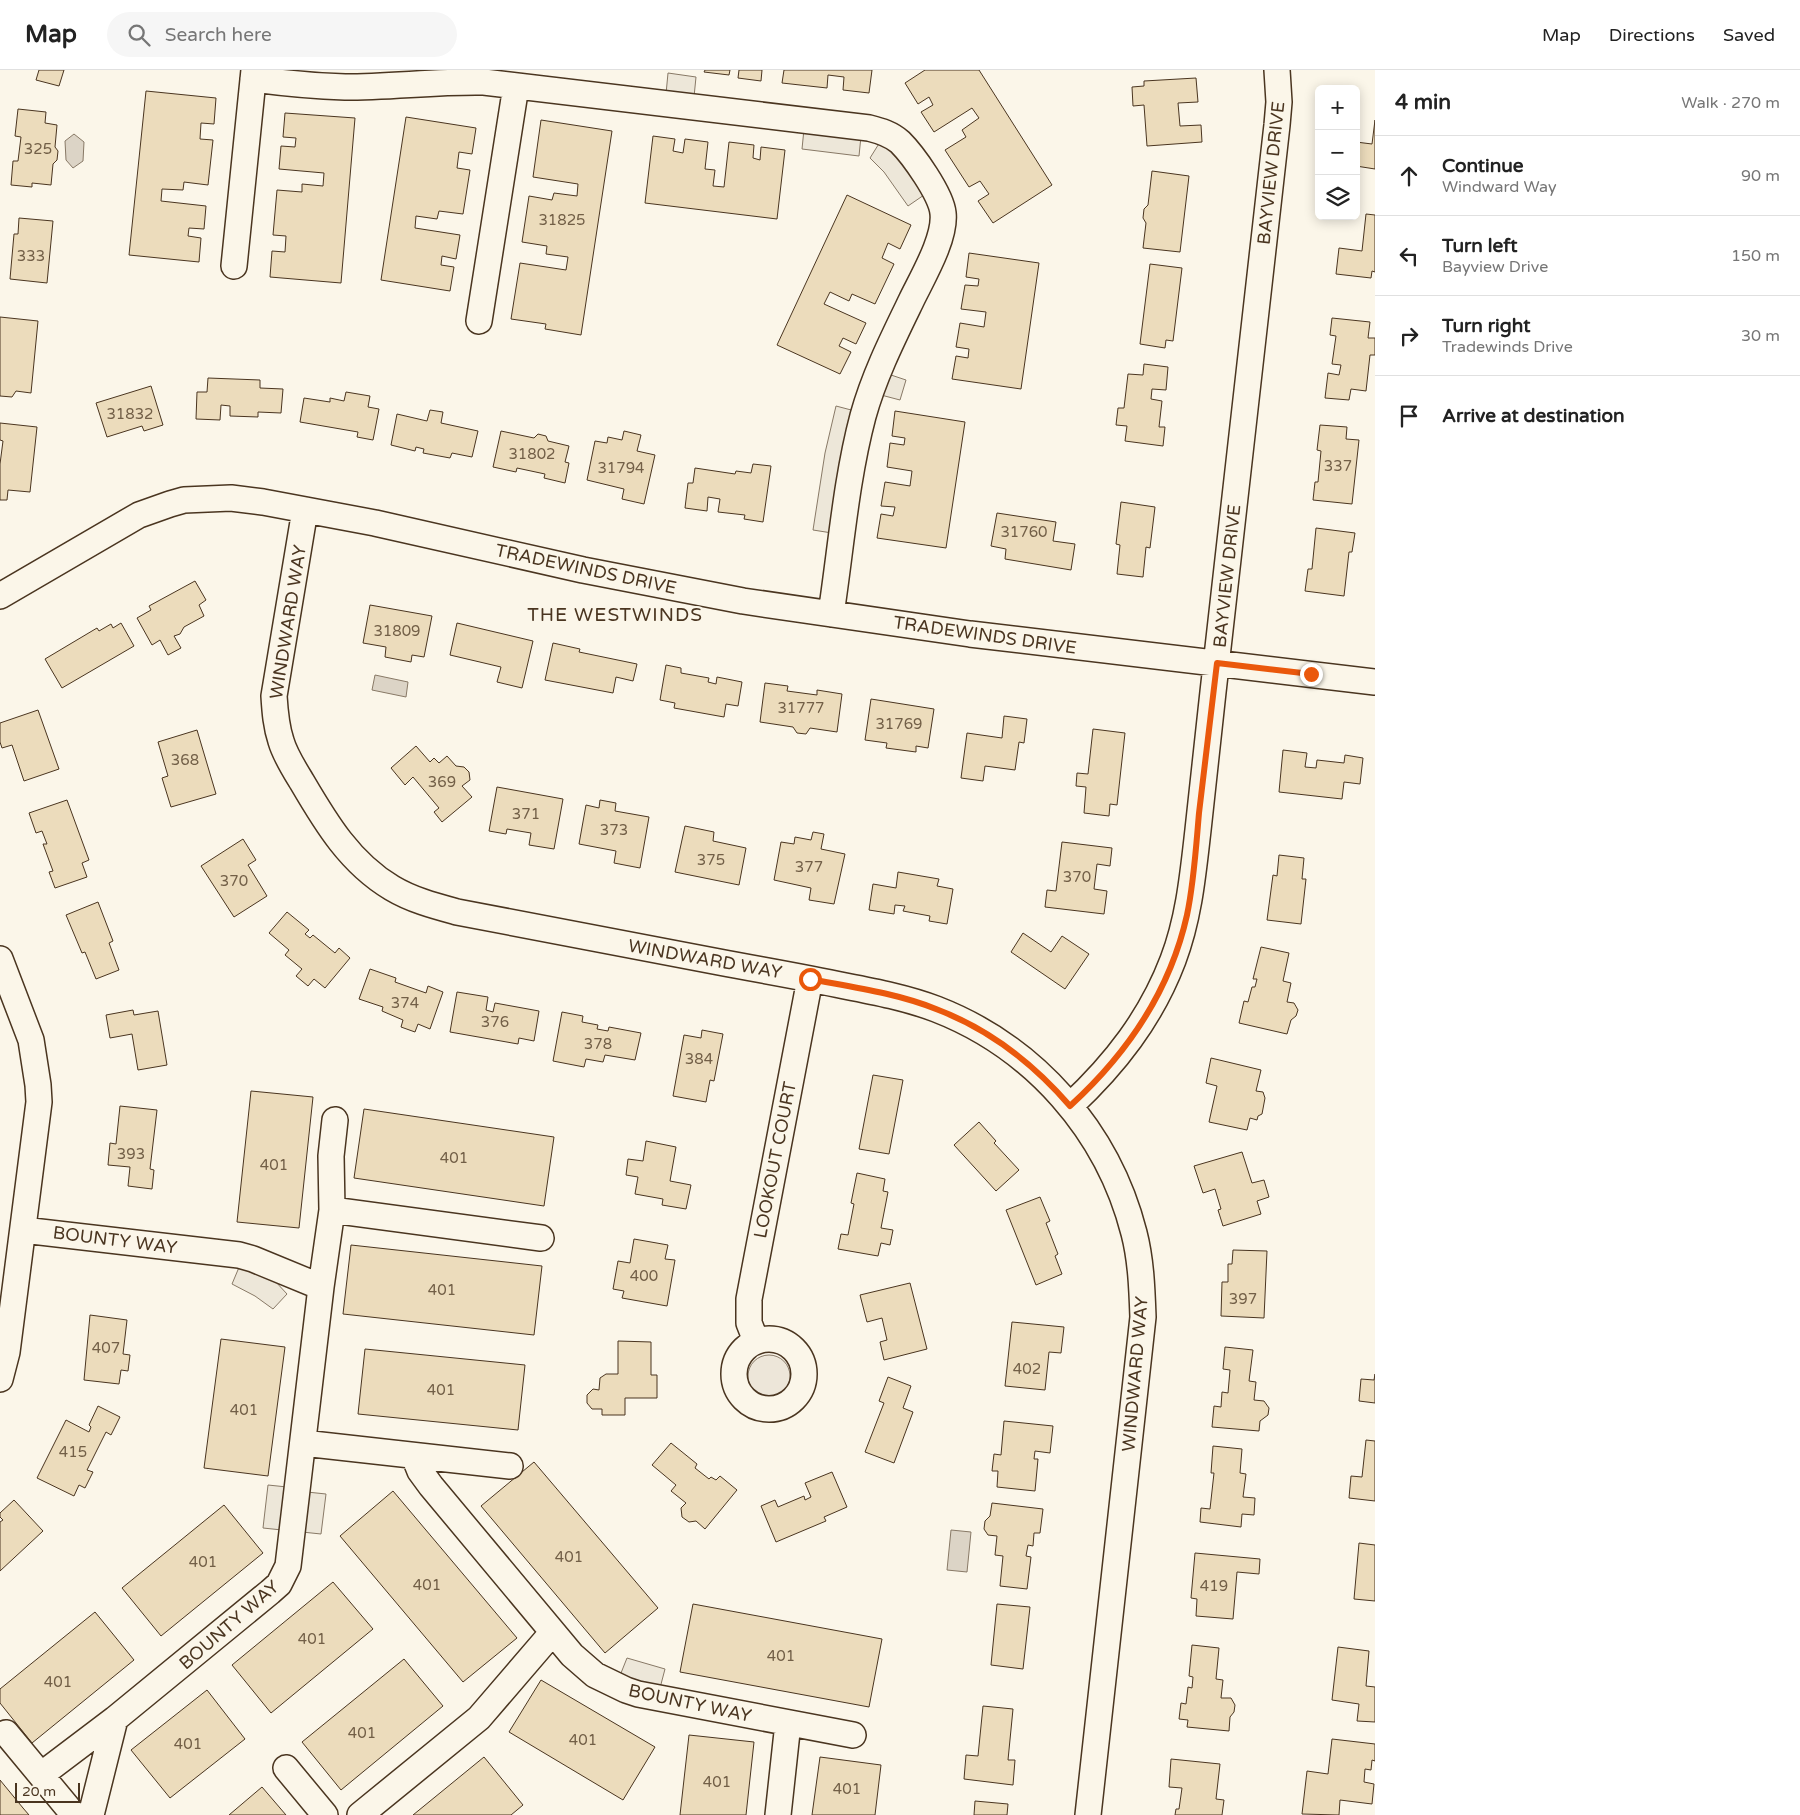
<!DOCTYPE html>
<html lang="en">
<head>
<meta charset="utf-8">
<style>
  :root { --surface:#fff; --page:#f6f6f6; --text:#222; --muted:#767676; --line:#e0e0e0 }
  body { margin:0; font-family:"Varela Round",sans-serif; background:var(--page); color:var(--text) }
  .controls { position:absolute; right:15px; top:15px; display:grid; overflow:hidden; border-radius:8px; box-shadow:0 2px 12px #0003 }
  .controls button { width:45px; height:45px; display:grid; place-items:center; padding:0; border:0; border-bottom:1px solid var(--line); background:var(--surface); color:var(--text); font:25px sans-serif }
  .scale { position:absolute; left:15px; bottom:12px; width:65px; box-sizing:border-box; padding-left:5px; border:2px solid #4a3520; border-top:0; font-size:14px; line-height:18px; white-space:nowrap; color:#4a3520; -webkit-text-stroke:4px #fbf6e9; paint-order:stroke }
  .stop { position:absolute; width:15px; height:15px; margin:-11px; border:4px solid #ea580c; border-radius:50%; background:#fff }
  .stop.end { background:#ea580c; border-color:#fff; box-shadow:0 1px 5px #0008 }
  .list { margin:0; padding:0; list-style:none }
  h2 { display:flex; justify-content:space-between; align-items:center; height:65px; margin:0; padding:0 20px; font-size:21px }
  h2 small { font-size:16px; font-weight:400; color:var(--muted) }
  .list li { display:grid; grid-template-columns:32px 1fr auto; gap:15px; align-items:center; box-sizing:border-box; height:80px; padding:0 20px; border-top:1px solid var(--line) }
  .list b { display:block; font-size:19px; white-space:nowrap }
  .list p { margin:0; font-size:16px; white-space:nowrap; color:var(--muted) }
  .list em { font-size:16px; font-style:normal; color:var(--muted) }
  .icon { flex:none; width:28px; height:28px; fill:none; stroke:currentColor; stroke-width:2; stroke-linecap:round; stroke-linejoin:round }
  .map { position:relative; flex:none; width:1375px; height:1745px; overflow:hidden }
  header { display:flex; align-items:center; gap:30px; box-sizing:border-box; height:70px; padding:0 25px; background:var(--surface); border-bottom:1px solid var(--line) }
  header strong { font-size:24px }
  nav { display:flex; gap:28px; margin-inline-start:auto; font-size:18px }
  .search { width:350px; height:45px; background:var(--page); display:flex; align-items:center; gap:12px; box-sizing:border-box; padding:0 18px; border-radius:28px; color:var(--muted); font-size:19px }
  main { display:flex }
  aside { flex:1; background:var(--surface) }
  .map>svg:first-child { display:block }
  .green { fill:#ede6d9; stroke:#887966 }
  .parking { fill:#ede7d9; stroke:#887966 }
  .water { fill:#dcd4c6; stroke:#887966 }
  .building { fill:#ecdcbc; stroke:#4a3520 }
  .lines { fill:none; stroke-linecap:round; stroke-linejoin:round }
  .minor-casing { stroke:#4a3520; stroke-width:28 }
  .minor { stroke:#fbf6e9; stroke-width:25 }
  .route { stroke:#ea580c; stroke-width:6 }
  .labels { text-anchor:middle; stroke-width:4; stroke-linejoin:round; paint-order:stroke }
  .number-label { font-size:15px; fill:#725f47 }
  .street-label { font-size:18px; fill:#4a3520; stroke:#fbf6e9 }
  .neighbourhood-label { font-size:19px; letter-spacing:1px; fill:#4a3520; stroke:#fbf6e9 }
</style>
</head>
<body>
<header>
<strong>Map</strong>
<div class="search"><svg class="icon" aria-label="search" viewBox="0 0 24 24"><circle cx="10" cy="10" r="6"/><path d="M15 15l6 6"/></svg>Search here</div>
<nav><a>Map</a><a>Directions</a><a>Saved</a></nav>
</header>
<main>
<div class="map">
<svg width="1375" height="1745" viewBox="0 0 1375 1745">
  <rect width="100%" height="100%" fill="#fbf6e9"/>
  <path class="green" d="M748 1306a21 21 0 1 1 42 0a21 21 0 1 1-42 0Z"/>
  <path class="parking" d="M668 3 696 7 694 27 666 24Z
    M804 59 861 66 859 86 802 79Z
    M880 72 887 76 902 91 924 125 908 136 884 102 870 88Z
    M888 304 906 310 900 330 881 325Z
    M836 336 855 341 832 463 813 460 825 383Z
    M240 1195 275 1211 287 1224 273 1239 255 1226 232 1214Z
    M268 1415 287 1417 282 1460 263 1458Z
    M307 1422 326 1424 321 1464 302 1462Z
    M627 1588 665 1599 660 1618 619 1608Z"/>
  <path class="water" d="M74 64 84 72 83 91 73 98 66 90 65 71Z
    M375 605 408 612 406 627 372 620Z
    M951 1460 971 1462 967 1502 947 1500Z"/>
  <path class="building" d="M39 0H64L59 16 36 10Z
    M705 0H730L729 5 704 2Z
    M739 0H762L761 11 738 8Z
    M784 0H872L869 23 843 20 844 7 828 5 827 18 782 13Z
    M925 0H979L1052 115 993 153 978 131 989 124 980 111 969 117 945 80 966 67 962 60 979 48 972 38 934 62 921 42 933 35 929 27 918 34 905 13Z
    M1196 8 1198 32 1178 33 1180 56 1201 55 1202 72 1147 76 1144 35 1133 36 1132 17 1144 16V11Z
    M146 21 216 28 214 54 201 53 200 69 213 70 208 115 184 112 183 120 162 119 161 131 206 136 204 159 189 158 188 166 201 168 199 192 129 185Z
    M18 39 46 42 45 53 57 55 55 77 58 81 57 90 53 94 51 115 32 113V117L11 115 13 91H18L21 67 15 66Z
    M285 43 355 48 341 213 270 207 272 181 285 182 286 166 273 165 277 120 302 122V114L323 116 324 103 279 99 281 76 295 77 296 68 283 67Z
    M406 47 476 58 472 84 459 82 457 98 470 100 463 144 439 141 437 149 416 146 415 158 460 165 456 189 442 186 441 195 454 197 450 221 381 210Z
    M541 50 612 61 581 265 545 259 546 254 511 249 520 193 566 200 568 187 546 184 547 176 522 172 529 126 552 130 554 123 577 126 578 114 533 107Z
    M1375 50V99L1356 96V72L1372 74Z
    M653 66 675 69 673 81 683 83 685 69 708 72 705 99 715 100 713 116 724 117 729 72 754 75 753 88 760 90 761 77 785 80 777 149 645 133Z
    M1152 101 1189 106 1180 182 1143 178 1146 153 1143 148 1144 139 1148 135Z
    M847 125 911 155 900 179 888 173 882 188 894 194 875 234 852 224 849 231 830 222 824 234 866 253 856 274 843 268 839 276 851 282 840 304 777 275Z
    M1366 144 1375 145V202L1372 201 1371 208 1336 204 1339 178 1362 181Z
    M19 148 53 151 47 213 10 209 14 164H18Z
    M969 183 1039 193 1021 319 952 309 956 286 968 288 969 279 956 277 960 253 984 257 986 242 961 239 965 215 978 216 979 209 966 207Z
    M1150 194 1182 198 1173 271 1166 270 1165 278 1140 274Z
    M0 247 38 251 31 323 16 321 12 327 0 326Z
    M1332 248 1370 252 1368 268H1375V285H1370L1366 321 1351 319 1349 330 1325 328 1328 303 1339 305 1341 295 1332 294 1336 266 1330 265Z
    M1144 294 1168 297 1166 320 1152 319 1151 329 1162 331 1159 357H1165L1163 376 1125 371 1127 356 1116 355 1118 338H1124L1128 304 1143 305Z
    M208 308 260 310V318L283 319 281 343 258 342V347L230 346V336L221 335 220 350 196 349 197 322H207Z
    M151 316 163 355 144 361 142 356 107 367 96 333Z
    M346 322 370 326 368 337 379 339 373 370 357 367 358 362 300 352 304 328 330 332V328L344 331Z
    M430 340 443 342 441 353 478 361 472 387 452 383 450 388 423 383 424 379 416 377 415 381 391 375 397 344 427 351Z
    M895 341 965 352 946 478 877 468 881 444 893 446 895 437 881 436 885 412 910 416 912 401 887 397 890 373 904 375 905 368 892 366Z
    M0 353 37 357 30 422 8 420 7 430H0V394L3 371 0 370Z
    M1320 355 1347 357 1346 369 1359 370 1352 434 1313 430 1315 412H1318L1321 381 1317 380Z
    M501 361 534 368 538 364 546 366 548 371 569 376 565 392 569 393 565 413 544 408 545 404 517 398 516 402 493 397Z
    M624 361 641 365 637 381 655 385 644 434 622 429 624 419 587 410 595 371 607 373 608 367 622 370Z
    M753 394 771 396 763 452 744 449 745 445 718 442 720 429 708 427 707 441 685 438 688 413H693L695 398 735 404 736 401 751 403Z
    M1121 432 1155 437 1150 478 1146 477 1143 507 1117 504 1120 475 1116 474Z
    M997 443 1056 452 1053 471 1075 474 1071 500 1005 489 1006 479 991 476Z
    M1316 458 1355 463 1352 482H1349L1344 526 1305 521 1308 499H1312Z
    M195 511 206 530 199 535 204 546 184 557 180 564 174 566 181 578 168 585 160 570 152 575 137 548 151 540 149 536Z
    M370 535 432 546 424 587 412 585 411 592 385 587 386 577 363 573Z
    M121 553 134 576 62 618 45 589 97 558 99 561 111 554 113 558Z
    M457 553 533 571 522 618 497 612 501 597 450 585Z
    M553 573 580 579 579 582 637 594 633 611 616 607 613 623 545 610Z
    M666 595 681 598V603L709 608 708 612 716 614 717 607 742 612 738 636 726 634 724 647 674 638 675 633 660 630Z
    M765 613 788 616 787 621 817 625V620L842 624 837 662 810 658 806 664 797 663 793 657 760 652Z
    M871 629 934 639 928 678 916 676V682L886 678 887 673 865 670Z
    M38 640 59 699 24 711 12 675 2 678 0 672V653Z
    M1004 646 1027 649 1024 673 1019 672 1015 700 985 696 983 711 961 708 967 663 1002 668Z
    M1093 659 1125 663 1117 735 1110 734 1109 746 1084 743 1086 717 1076 716 1077 703 1088 704Z
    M197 660 216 724 171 737 162 708 168 706 158 672Z
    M416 676 430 692 434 688 439 693 447 686 456 696 464 697 469 702 470 710 462 716 472 727 442 752 434 742 439 738 413 707 405 715 391 698Z
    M1283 680 1307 683 1305 697 1316 698 1317 690 1344 693 1345 685 1363 688 1360 714 1344 712 1342 729 1279 722Z
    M497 717 563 729 554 779 529 775 531 763 507 759 506 764 489 761Z
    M67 730 89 790 82 793 87 807 55 818 49 802 53 801 43 774H47L42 761 36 763 29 743Z
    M600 730 616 733 615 741 649 747 640 798 614 793 616 781 579 774 586 735 599 738Z
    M685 756 714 762 713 771 746 778 739 815 675 802Z
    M813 762 824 764 821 779 845 784 834 834 809 830 811 818 774 810 781 772 794 774 795 767 811 770Z
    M243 769 256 790 248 795 267 826 234 847 201 796Z
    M1062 772 1112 778 1110 796 1097 794 1094 819 1107 821 1104 844 1045 837 1047 820 1056 821Z
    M1279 785 1304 788 1302 809H1306L1301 854 1267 850 1273 805 1277 806Z
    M898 802 939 809 937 816 953 819 947 854 929 851 930 846 903 841 905 836 895 835 894 844 869 840 873 814 896 818Z
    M98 832 113 871 109 873 119 900 96 909 85 882 82 883 66 845Z
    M287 842 309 860 305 864 310 868 313 865 335 883 339 878 350 888 325 918 314 909 308 916 296 906 302 899 285 885 289 880 269 863Z
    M1023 863 1051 882 1062 866 1089 884 1065 919 1011 882Z
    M1261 877 1289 883 1283 911 1291 913 1287 932 1294 933 1298 940 1296 946 1291 950 1287 964 1239 953 1244 931 1248 932 1252 917H1255L1257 909H1253Z
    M370 899 396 908 395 912 426 923 428 916 443 922 430 959 418 954 415 962 401 957 403 950 382 941 383 937 359 929Z
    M457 922 488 927 486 940 493 942 495 933 539 941 534 971 519 968 518 974 450 962Z
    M133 940 134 945 158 941 167 995 138 1000 132 964 110 968 106 945Z
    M562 942 583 946 582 952 598 955 597 959 608 961 609 957 641 963 635 990 605 985 603 992 586 989 584 997 553 991Z
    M702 960 723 964 714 1011 710 1010 706 1032 673 1026 684 965 701 968Z
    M1211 988 1261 1000 1256 1021 1263 1022 1265 1028 1262 1044 1258 1046 1257 1050 1250 1048 1247 1060 1209 1052 1217 1016 1206 1013Z
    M873 1005 903 1010 889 1084 859 1079Z
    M251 1021 313 1027 299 1158 237 1152Z
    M120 1036 157 1040 150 1099 154 1100 152 1119 128 1116 130 1097 108 1095 110 1073 116 1074Z
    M364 1039 554 1067 544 1136 354 1108Z
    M979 1052 996 1071 994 1073 1019 1100 996 1121 954 1075Z
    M646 1071 676 1077 670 1111 691 1115 686 1139 662 1135 663 1129 635 1124 638 1107 626 1105 628 1089 643 1091Z
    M1242 1082 1252 1113 1264 1110 1269 1127 1257 1131 1261 1144 1223 1156 1218 1140 1221 1139 1215 1119 1203 1123 1194 1096Z
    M857 1103 885 1109 883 1121 888 1122 881 1158 893 1160 890 1175 881 1173 878 1186 838 1179 841 1164 848 1165 854 1134 851 1133Z
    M1040 1127 1050 1151 1046 1153 1058 1184 1055 1186 1062 1204 1036 1215 1006 1140Z
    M634 1169 668 1175 665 1189 675 1190 667 1236 622 1228 624 1221 613 1219 618 1191 630 1193Z
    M351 1175 542 1196 534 1265 343 1244Z
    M1233 1180 1267 1181 1264 1248 1221 1246 1222 1212H1228V1194H1232Z
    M910 1213 927 1279 884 1290 880 1272 887 1270 882 1248 867 1252 860 1225Z
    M90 1245 127 1250 123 1284 130 1285 128 1301 121 1300 119 1314 84 1310Z
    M1012 1252 1064 1257 1061 1283 1049 1282 1045 1320 1005 1316Z
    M221 1269 285 1277 268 1406 204 1398Z
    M618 1271 651 1272V1305H657V1328H625V1345H602V1339H592L587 1333V1325L593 1319 599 1320 600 1308 606 1304H618Z
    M1225 1277 1253 1280 1249 1311 1256 1312 1254 1330 1264 1331 1269 1338 1268 1345 1260 1351 1259 1361 1212 1357 1214 1336 1221 1337 1222 1322 1228 1323 1230 1300 1223 1299Z
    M365 1279 525 1295 518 1360 358 1344Z
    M1375 1304V1333L1359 1331 1361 1309 1374 1310Z
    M888 1307 911 1316 903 1338 913 1342 894 1393 865 1382 884 1333 879 1331Z
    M98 1336 120 1347 111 1365 106 1362 87 1400 93 1402 85 1418 79 1415 74 1426 37 1408 66 1350 89 1362 91 1357 89 1355Z
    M1004 1351 1053 1356 1050 1383 1035 1381 1034 1389H1038L1035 1421 997 1417 998 1401H992L994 1384 1001 1385Z
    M1366 1370 1375 1371V1431L1349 1428 1351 1406 1362 1407Z
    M671 1373 697 1394 695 1398 709 1409 711 1407 716 1410 720 1406 737 1420 705 1459 696 1451 689 1452 682 1447 681 1438 686 1433 671 1421 676 1415 652 1395Z
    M1213 1376 1242 1379 1240 1403 1246 1404 1243 1427 1255 1428 1254 1445 1242 1444 1241 1457 1200 1452 1201 1438 1210 1439 1214 1403H1211Z
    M534 1392 658 1538 605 1583 481 1436Z
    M832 1402 847 1437 824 1447 826 1451 776 1472 761 1436 775 1430 778 1437 804 1426 805 1430 811 1427 805 1413Z
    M393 1421 517 1568 463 1612 340 1466Z
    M14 1430 43 1461 0 1501V1452L3 1450 0 1447V1443Z
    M992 1433 1043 1439 1040 1463H1034L1033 1476 1028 1475 1026 1486 1031 1487 1027 1519 1000 1516 1003 1486 995 1485 997 1466 988 1465 984 1459 985 1451 990 1446Z
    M224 1435 263 1483 161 1566 122 1518Z
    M1359 1473 1375 1475V1531L1354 1529Z
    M1195 1483 1260 1489 1259 1504 1237 1502 1233 1549 1196 1546 1197 1529 1191 1528Z
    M333 1512 373 1559 271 1643 232 1595Z
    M693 1534 882 1569 869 1637 680 1602Z
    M997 1534 1030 1537 1023 1599 991 1595Z
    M95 1542 134 1590 32 1673 0 1633V1619Z
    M1192 1575 1219 1578 1216 1609 1223 1610 1221 1628H1231L1235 1635 1234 1642 1230 1647 1229 1661 1187 1657 1188 1650 1179 1649 1181 1633 1186 1634 1188 1617 1192 1618 1193 1607 1189 1606Z
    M1338 1577 1369 1581 1366 1616 1375 1617V1652L1357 1651 1359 1634 1332 1630Z
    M404 1589 443 1636 341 1720 302 1672Z
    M541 1610 655 1677 623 1730 509 1662Z
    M207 1620 245 1669 170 1728 131 1680Z
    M983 1636 1013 1639 1008 1690H1015L1013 1715 964 1709 966 1685 978 1686Z
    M689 1665 754 1672 746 1745H680Z
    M1332 1669 1375 1674V1691L1372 1690 1371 1700 1365 1699 1364 1712 1374 1714 1372 1734 1340 1730 1339 1745 1302 1744 1307 1701 1328 1704Z
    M484 1687 523 1735 511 1745H413Z
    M820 1687 881 1695 875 1745H812Z
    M1171 1689 1220 1694 1216 1729 1224 1730 1222 1745H1175L1176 1739H1179L1182 1718 1169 1717Z
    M0 1710 23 1738 29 1745H0Z
    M262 1717 286 1745H229Z
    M975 1731 1008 1734 1007 1745H974Z"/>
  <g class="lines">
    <g class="minor-casing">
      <path id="minor" d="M253 9C283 13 314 16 345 17 392 17 438 11 484 12L869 58C881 61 891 64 900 72 913 85 941 124 943 143 946 168 922 208 911 231 893 268 874 306 863 346 846 410 841 478 831 544
        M234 196 254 0
        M479 251 516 16
        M305 440 274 626C275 642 276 656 281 671 285 685 294 699 302 712 326 753 350 793 392 818 412 830 435 836 457 842 544 859 631 876 719 892 761 900 803 907 845 916 876 922 907 928 936 939 1034 977 1108 1061 1134 1163 1141 1190 1142 1219 1143 1247L1088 1745
        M0 526 139 445 170 434 184 430 231 428 263 432 375 453 583 500 743 531 970 564 1375 612
        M0 889 31 970 38 1015 39 1032 7 1282 0 1309
        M1070 1036C1115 994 1151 948 1173 890 1189 848 1193 804 1198 760 1203 714 1208 668 1213 622 1235 433 1255 244 1277 55L1279 32 1277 0
        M332 1140 541 1168
        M23 1160 239 1185 253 1189 321 1217
        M734 1304a35 35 0 1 1 70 0a35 35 0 1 1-70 0Z
        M756 1271 749 1253V1229L810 909
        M303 1373 510 1396
        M414 1386 420 1401 431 1416 572 1585 595 1605 626 1620 638 1624 853 1665
        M6 1663 74 1745
        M286 1698 325 1745
        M41 1705 115 1649
        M91 1745 115 1649 270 1522 279 1514 288 1496 321 1217 332 1140 331 1086 335 1050
        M360 1745 479 1648 552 1563
        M778 1745 788 1653"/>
    </g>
    <use href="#minor" class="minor"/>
  </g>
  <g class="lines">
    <path class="route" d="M810 909C852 917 896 923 936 939 989 959 1033 993 1070 1036 1127 984 1170 921 1187 845 1194 812 1196 777 1199 743 1205 693 1211 643 1217 593L1311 604"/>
  </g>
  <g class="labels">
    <g class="number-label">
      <text x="38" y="84">325</text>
      <text x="562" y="155">31825</text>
      <text x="31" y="191">333</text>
      <text x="130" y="349">31832</text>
      <text x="532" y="389">31802</text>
      <text x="1338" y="401">337</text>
      <text x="621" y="403">31794</text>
      <text x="1024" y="467">31760</text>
      <text x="397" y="566">31809</text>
      <text x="801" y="643">31777</text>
      <text x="899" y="659">31769</text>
      <text x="185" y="695">368</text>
      <text x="442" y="717">369</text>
      <text x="526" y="749">371</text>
      <text x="614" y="765">373</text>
      <text x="711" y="795">375</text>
      <text x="809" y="802">377</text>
      <text x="1077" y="812">370</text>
      <text x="234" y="816">370</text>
      <text x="405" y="938">374</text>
      <text x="495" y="957">376</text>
      <text x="598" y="979">378</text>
      <text x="699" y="994">384</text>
      <text x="131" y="1089">393</text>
      <text x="454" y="1093">401</text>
      <text x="274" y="1100">401</text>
      <text x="644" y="1211">400</text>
      <text x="442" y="1225">401</text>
      <text x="1243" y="1234">397</text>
      <text x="106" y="1283">407</text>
      <text x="1027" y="1304">402</text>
      <text x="441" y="1325">401</text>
      <text x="244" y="1345">401</text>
      <text x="73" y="1387">415</text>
      <text x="569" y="1492">401</text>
      <text x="203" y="1497">401</text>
      <text x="427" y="1520">401</text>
      <text x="1214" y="1521">419</text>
      <text x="312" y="1574">401</text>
      <text x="781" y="1591">401</text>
      <text x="58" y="1617">401</text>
      <text x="362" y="1668">401</text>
      <text x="583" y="1675">401</text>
      <text x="188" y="1679">401</text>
      <text x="717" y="1717">401</text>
      <text x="847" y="1724">401</text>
    </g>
    <g class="street-label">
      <text transform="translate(1271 103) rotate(-84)" y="6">BAYVIEW DRIVE</text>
      <text transform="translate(586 499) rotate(12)" y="6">TRADEWINDS DRIVE</text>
      <text transform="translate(1227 506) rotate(-84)" y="6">BAYVIEW DRIVE</text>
      <text transform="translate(288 552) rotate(-81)" y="6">WINDWARD WAY</text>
      <text transform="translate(985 565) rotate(8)" y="6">TRADEWINDS DRIVE</text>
      <text transform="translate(705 889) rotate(10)" y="6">WINDWARD WAY</text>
      <text transform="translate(775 1090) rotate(-79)" y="6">LOOKOUT COURT</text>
      <text transform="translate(115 1170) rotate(7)" y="6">BOUNTY WAY</text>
      <text transform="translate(1135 1304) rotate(-85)" y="6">WINDWARD WAY</text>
      <text transform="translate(229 1555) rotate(-41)" y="6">BOUNTY WAY</text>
      <text transform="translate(690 1633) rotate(12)" y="6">BOUNTY WAY</text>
    </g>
    <g class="neighbourhood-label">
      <text x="615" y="551">THE WESTWINDS</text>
    </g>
  </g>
</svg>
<div class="controls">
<button>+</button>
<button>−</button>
<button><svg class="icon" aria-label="layers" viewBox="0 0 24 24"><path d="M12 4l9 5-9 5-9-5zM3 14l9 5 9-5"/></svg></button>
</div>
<div class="scale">20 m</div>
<div class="stop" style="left:810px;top:909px"></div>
<div class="stop end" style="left:1311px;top:604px"></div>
</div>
<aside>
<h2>4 min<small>Walk · 270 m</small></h2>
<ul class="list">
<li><svg class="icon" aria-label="ahead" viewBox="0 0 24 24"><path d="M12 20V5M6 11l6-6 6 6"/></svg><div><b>Continue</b><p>Windward Way</p></div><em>90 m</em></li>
<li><svg class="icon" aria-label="left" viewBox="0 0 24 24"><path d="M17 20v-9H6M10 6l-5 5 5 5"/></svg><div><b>Turn left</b><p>Bayview Drive</p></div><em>150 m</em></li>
<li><svg class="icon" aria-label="right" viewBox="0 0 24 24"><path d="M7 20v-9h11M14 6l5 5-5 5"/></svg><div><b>Turn right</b><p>Tradewinds Drive</p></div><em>30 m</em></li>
<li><svg class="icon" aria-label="arrive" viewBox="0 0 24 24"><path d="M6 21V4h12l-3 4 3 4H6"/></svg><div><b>Arrive at destination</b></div></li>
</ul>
</aside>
</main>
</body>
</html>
